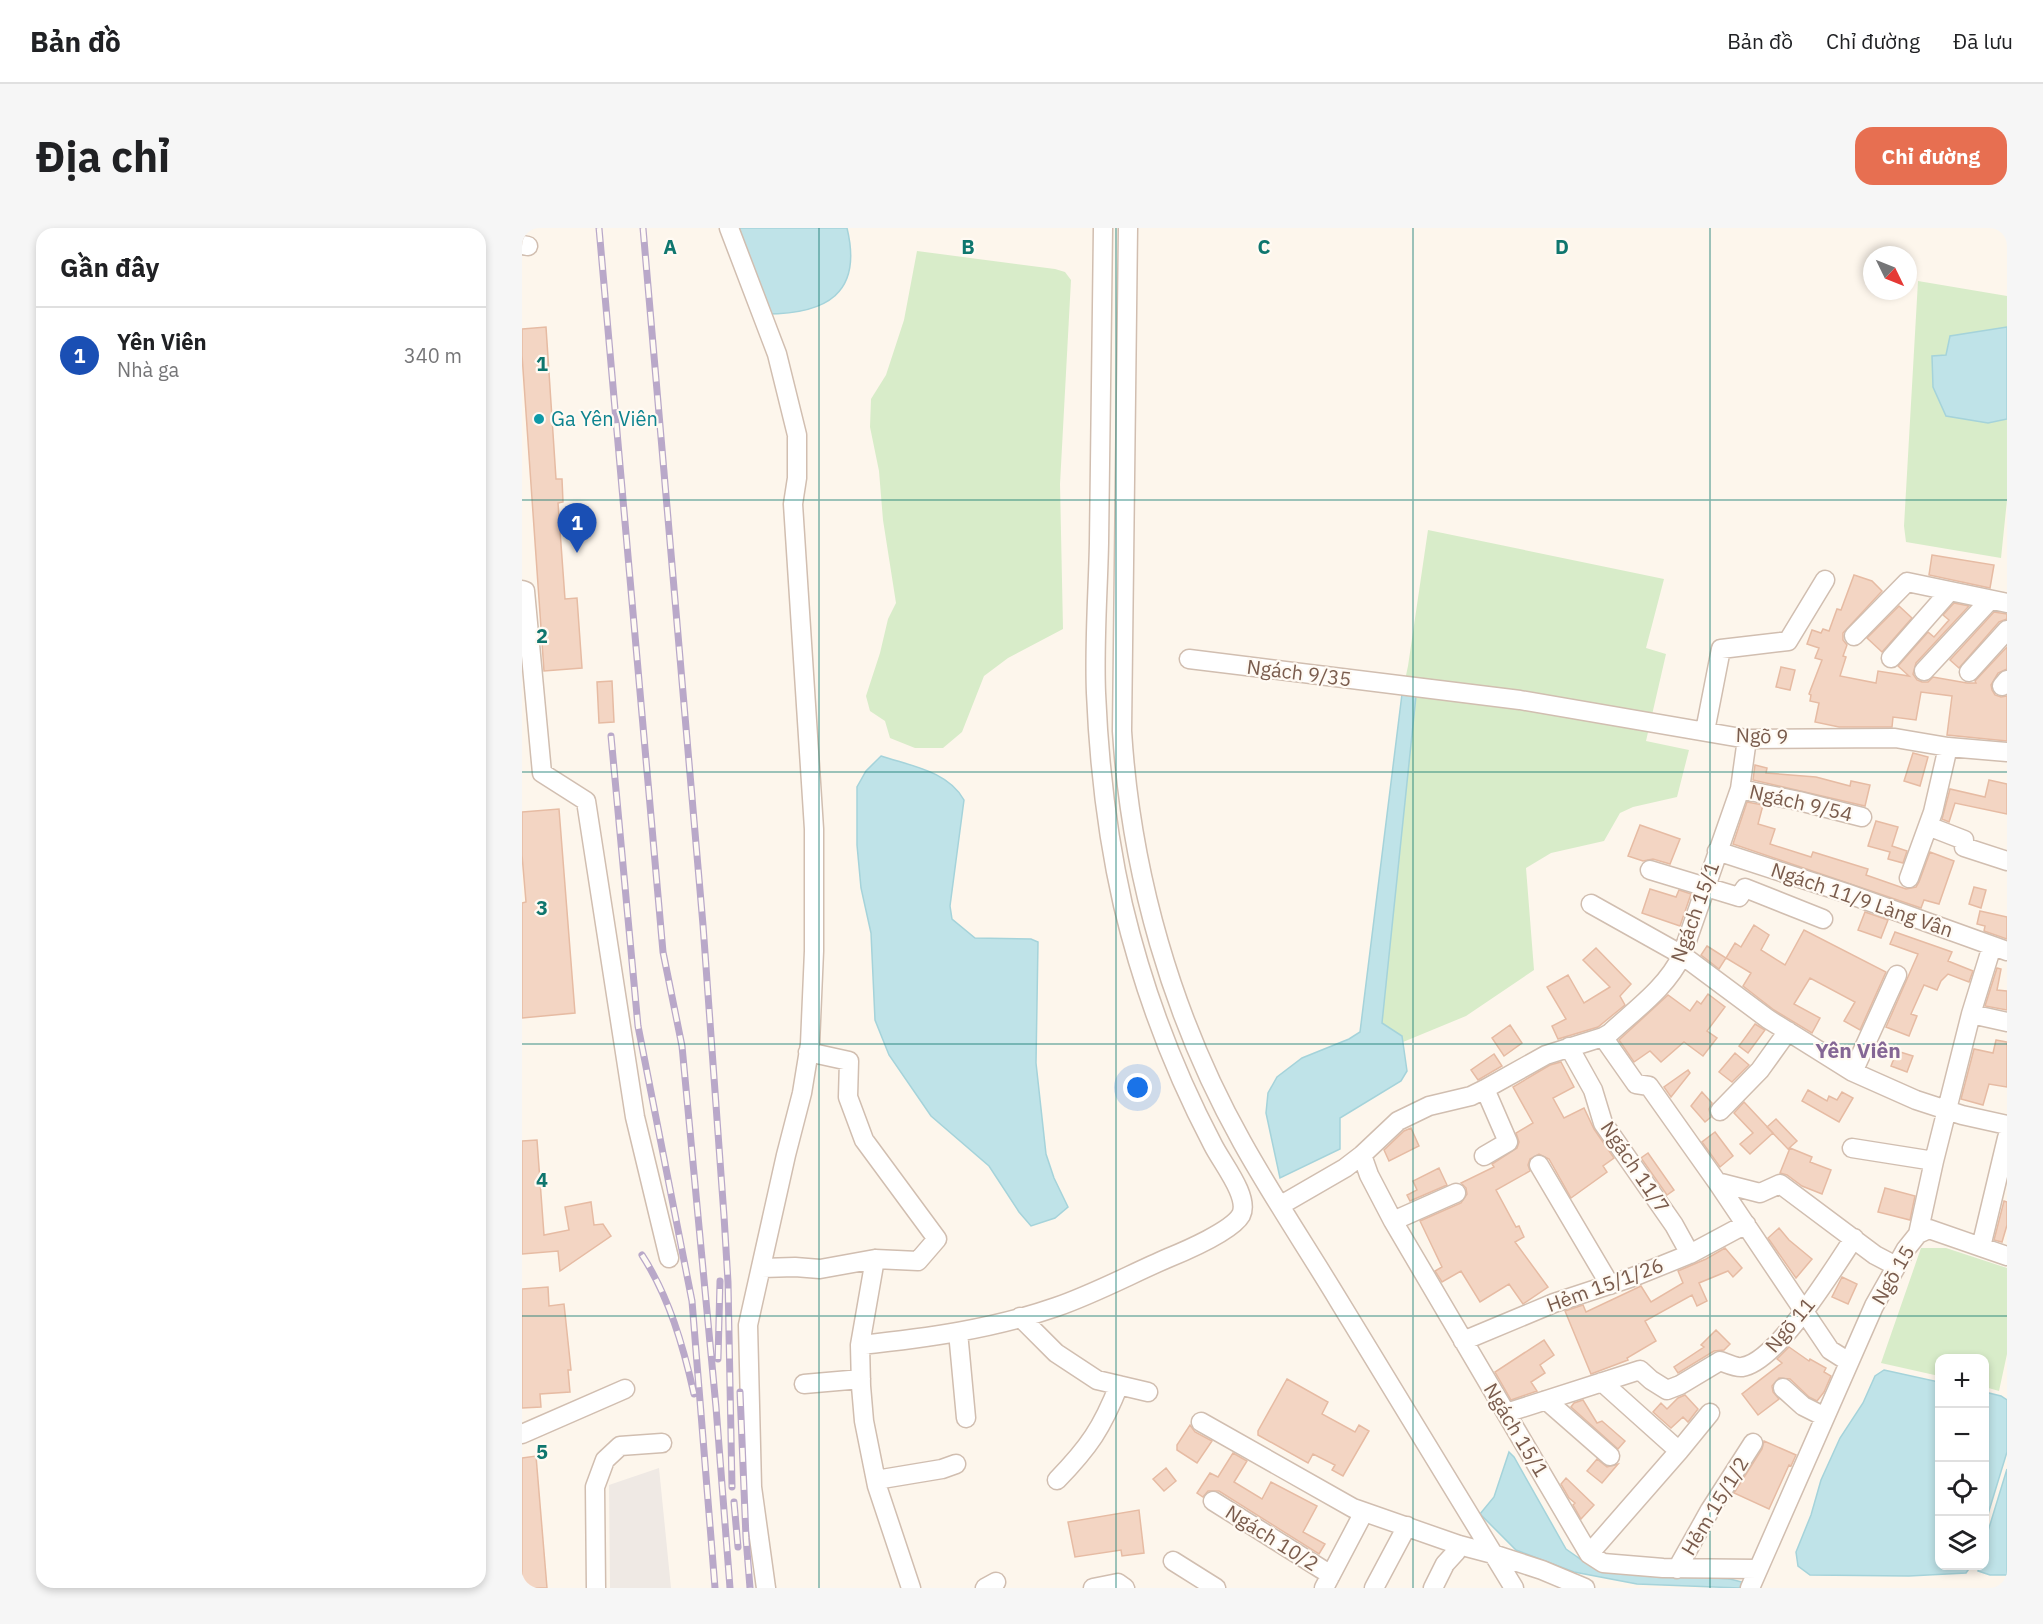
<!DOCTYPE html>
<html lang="vi">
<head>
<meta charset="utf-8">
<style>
  :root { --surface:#fff; --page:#f6f6f6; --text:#202124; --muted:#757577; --line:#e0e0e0; --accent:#e76f51 }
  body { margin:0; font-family:"IBM Plex Sans",sans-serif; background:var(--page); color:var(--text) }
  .controls { position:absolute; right:18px; bottom:18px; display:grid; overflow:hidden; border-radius:12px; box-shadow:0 3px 9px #0003 }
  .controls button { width:54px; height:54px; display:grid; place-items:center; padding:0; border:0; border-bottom:2px solid var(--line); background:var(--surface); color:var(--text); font:30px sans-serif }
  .compass { position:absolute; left:1341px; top:18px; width:54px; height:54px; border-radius:50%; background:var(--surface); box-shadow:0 3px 9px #0003; rotate:133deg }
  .you { position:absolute; left:616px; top:860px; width:21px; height:21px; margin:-15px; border:4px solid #fff; border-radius:50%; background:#1a73e8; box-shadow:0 0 0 9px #1a73e833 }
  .badge { display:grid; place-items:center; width:39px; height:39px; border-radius:50%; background:var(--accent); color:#fff; font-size:20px; font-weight:700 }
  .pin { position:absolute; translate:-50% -50px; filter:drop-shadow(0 2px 3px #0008) }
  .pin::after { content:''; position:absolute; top:32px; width:21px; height:18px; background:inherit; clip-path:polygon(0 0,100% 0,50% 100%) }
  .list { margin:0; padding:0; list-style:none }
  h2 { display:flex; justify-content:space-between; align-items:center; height:78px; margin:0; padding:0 24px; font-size:26px }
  h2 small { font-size:20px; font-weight:400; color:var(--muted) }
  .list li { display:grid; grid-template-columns:39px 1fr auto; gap:18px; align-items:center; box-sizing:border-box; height:96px; padding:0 24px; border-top:2px solid var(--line) }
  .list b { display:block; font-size:22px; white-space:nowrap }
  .list p { margin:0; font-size:20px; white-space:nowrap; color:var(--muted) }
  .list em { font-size:20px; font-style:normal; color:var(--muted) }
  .icon { flex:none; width:33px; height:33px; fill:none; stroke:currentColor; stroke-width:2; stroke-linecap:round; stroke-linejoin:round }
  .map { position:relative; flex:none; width:1485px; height:1360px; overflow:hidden; border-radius:18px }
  header { display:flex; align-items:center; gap:36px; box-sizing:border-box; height:84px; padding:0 30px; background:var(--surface); border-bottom:2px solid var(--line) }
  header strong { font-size:28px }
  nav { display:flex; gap:33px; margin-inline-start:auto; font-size:21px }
  .intro { display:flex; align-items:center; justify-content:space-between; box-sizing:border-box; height:144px; padding:0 36px }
  h1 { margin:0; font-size:42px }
  .button { padding:15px 27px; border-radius:18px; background:var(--accent); color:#fff; font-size:21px; font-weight:700 }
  main { display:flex; gap:36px; padding:0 36px }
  aside { flex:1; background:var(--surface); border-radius:18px; box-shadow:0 3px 9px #0003 }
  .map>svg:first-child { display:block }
  .industrial { fill:#efe9e4 }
  .green { fill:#d8ecc9 }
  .water { fill:#bfe3e8; stroke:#a5d3da; stroke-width:1.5 }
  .building { fill:#f3d5c3; stroke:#e6bba3; stroke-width:1.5 }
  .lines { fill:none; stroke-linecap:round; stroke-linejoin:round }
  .minor-casing { stroke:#d1beb0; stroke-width:21 }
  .minor { stroke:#fff; stroke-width:18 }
  .rail-casing { stroke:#b9a8c9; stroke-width:7 }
  .rail { stroke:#fffaf3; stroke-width:4.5; stroke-dasharray:14; stroke-linecap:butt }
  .grid { fill:none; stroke:#0f766e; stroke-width:1.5; stroke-opacity:0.55 }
  .culture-dot { fill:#0f9aa8; stroke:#fffaf3; stroke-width:2 }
  .labels { text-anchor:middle; stroke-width:4.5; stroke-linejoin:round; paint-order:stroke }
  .culture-label { font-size:20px; fill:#0d838f; stroke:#fffaf3; text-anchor:start }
  .street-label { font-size:20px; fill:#7a5c4d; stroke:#fffaf3 }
  .neighbourhood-label { font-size:21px; font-weight:bold; fill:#846695; stroke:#fffaf3 }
  .grid-label { font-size:20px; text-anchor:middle; font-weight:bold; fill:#0f766e; stroke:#fffaf3; stroke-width:4.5; stroke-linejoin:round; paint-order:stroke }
</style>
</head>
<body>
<header>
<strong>Bản đồ</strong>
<nav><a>Bản đồ</a><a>Chỉ đường</a><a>Đã lưu</a></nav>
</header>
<div class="intro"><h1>Địa chỉ</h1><a class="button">Chỉ đường</a></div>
<main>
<aside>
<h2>Gần đây<small></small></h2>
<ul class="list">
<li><span class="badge" style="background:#1a4fb4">1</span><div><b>Yên Viên</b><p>Nhà ga</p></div><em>340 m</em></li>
</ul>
</aside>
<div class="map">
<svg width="1485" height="1360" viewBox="0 0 1485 1360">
  <rect width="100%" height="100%" fill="#fdf6ec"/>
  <path class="industrial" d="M137 1240 149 1360H88L87 1257Z"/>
  <path class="green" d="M395 23 533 41 543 44 549 52 538 256 541 401 486 430 462 448 440 504 421 520H393L368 510 363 493 348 483 344 468 358 425 366 391 374 375 361 292 357 243 348 199 349 171 364 147 382 92Z
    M1396 53 1485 68V272L1479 330 1384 314 1382 298Z
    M906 302 1142 351 1124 420 1144 426 1124 513 1167 522 1155 569 1111 579 1098 585 1082 613 1029 625 1004 640 1012 742 944 788 835 833 880 466 886 438Z
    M1399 1020H1424L1485 1040V1126L1477 1163 1463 1159 1462 1130H1418L1417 1148 1359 1135Z"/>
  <path class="water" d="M218 0H325C341 66 304 86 244 86L214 38Z
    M1485 99V191L1466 195 1424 188 1411 159 1410 128 1424 127 1428 108Z
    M880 466 894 468 860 795 880 808 885 843 879 853 818 890V921L758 950 744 885 746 865 755 849 780 830 827 811 838 804Z
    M359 528C389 538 426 543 442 572L428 678 430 691 453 710 509 711 516 714 514 835 524 926 532 950 546 979 533 990 509 998 497 984 467 938 409 888 367 827 353 792 349 705 339 660 335 617V559L344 543Z
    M1362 1142 1417 1154 1418 1338H1449L1444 1345 1387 1348 1288 1347 1276 1338 1274 1324 1289 1287 1299 1252 1318 1210 1341 1175 1353 1148Z
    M1463 1164 1479 1168 1485 1172V1224L1463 1296Z
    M987 1224 992 1229 1044 1321 1064 1335 1089 1342 1131 1346 1208 1351 1220 1354 1218 1360 1115 1356 1052 1344 994 1322 958 1286 972 1269Z
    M1485 1241V1347H1468L1456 1343 1457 1338H1462L1463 1313Z"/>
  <path class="building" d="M24 99 34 251H40L41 274 36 275 43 371 55 370 60 440 22 443 0 127V101Z
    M1410 327 1472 337 1468 360 1407 347Z
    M1332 347 1350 353 1360 363 1321 405V412L1325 417 1321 428 1324 429 1318 448 1354 455 1356 443 1387 448 1376 438 1406 404 1412 409 1427 392 1421 387 1432 375 1447 378 1394 435 1391 446 1395 452 1400 454H1406L1411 449 1445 455H1454L1453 453 1485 419V441L1476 445 1469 457 1470 462 1473 467 1479 469 1485 468V513L1425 507 1430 468 1399 464 1394 492 1371 489 1370 499H1317L1293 494 1297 475 1288 473 1289 467 1287 466 1300 432 1293 430 1297 420 1285 416 1290 402 1299 405 1301 401 1307 403 1315 381 1319 382Z
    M1377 378 1390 390 1360 424 1345 410Z
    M1472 384 1485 386V391L1477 394 1437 440 1428 432Z
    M1259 439 1273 442 1268 462 1254 459Z
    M90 453 92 494 77 495 75 454Z
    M1391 525 1406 529 1398 558 1382 553Z
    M1233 537 1245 540 1244 545 1294 549 1328 558 1329 553 1348 557 1343 578 1231 552Z
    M1467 552 1485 556V586L1433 575 1427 594 1420 591 1428 561 1463 569Z
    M1225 574 1241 577 1236 596 1253 601 1248 616 1289 629 1291 624 1346 641 1344 647 1384 661 1394 659 1397 654 1408 624 1432 633 1417 676 1402 672 1399 680 1211 616Z
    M37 581 53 785 0 790V675L4 674 0 627V584Z
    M1354 593 1376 599 1370 618 1385 623 1381 635 1366 631 1368 624 1346 618Z
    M1118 597 1158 611 1148 636 1131 631 1121 633 1106 628Z
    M1452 659 1464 662 1459 680 1447 676Z
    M1128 661 1154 669 1157 662 1169 666 1158 698 1120 685Z
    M1458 683 1485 689V711L1462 703 1463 698 1455 696Z
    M1343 684 1366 692 1359 710 1336 702Z
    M1232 697 1247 707 1239 722 1263 737 1282 702 1364 744 1338 802 1322 793 1333 774 1288 750 1272 776 1298 790 1290 805 1252 782 1221 758 1229 745 1204 730 1213 715 1219 719Z
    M1373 704 1430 724 1426 733 1451 743 1447 754 1426 746 1419 753 1415 762 1402 757 1389 786 1395 788 1387 808 1364 799 1396 726 1368 716Z
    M1185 718 1204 730 1197 741 1179 727Z
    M1074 720 1109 756 1098 768 1103 777 1076 799 1036 811 1030 798 1044 791 1025 759 1046 747 1062 775 1088 759 1061 732Z
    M1475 740 1479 741 1475 762 1485 763V782L1463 778Z
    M1186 766 1203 779 1185 803 1195 810 1181 828 1162 814 1139 834 1128 823 1112 834 1097 812 1146 767 1168 783 1175 773 1179 776Z
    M1233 796 1243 802 1226 825 1217 818Z
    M988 797 1000 815 982 828 970 810Z
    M1474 812 1485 814V859L1467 856 1461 877 1439 871 1452 821 1471 825Z
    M1375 823 1391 828 1385 844 1369 838Z
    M1213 825 1227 837 1210 854 1197 844Z
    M972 826 980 838 956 852 949 842Z
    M1039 834 1052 859 1031 870 1042 890 1062 880 1072 901 1092 930 1081 938 1085 944 1049 970 1027 931 1017 926 1008 931 1006 937 1008 943 974 962 994 999 997 998 1002 1009 993 1014 1026 1059 1001 1076 987 1056 958 1074 939 1043 920 1054 913 1043 920 1039 898 993 939 975 945 966 944 960 939 955 972 939 970 936 995 920 997 914 994 905 1011 895 991 859 1028 837Z
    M1166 842 1168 845 1149 869 1142 859Z
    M1286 862 1305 873 1307 868 1315 872 1320 864 1331 870 1317 894 1280 873Z
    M1180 864 1190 875 1187 881 1189 889 1183 894 1169 878Z
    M1222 874 1251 905 1228 926 1218 916 1231 905 1212 885Z
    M1254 891 1275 913 1266 921 1245 899Z
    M889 900 897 918 867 933 862 922 882 903Z
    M1193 904 1211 928 1198 939 1180 914Z
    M15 912 22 1007 47 1002 43 979 69 974 72 997 81 996 89 1008 38 1043 36 1023 0 1026V913Z
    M1268 920 1290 929 1288 934 1309 942 1300 966 1280 958 1265 947 1258 945Z
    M1126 925 1152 962 1145 967 1119 930Z
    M917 940 925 957 888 973 885 967 895 962 891 953Z
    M1363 960 1393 968 1388 992 1356 984Z
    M1482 973 1485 974V997L1480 1014 1472 1012Z
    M1257 1000 1267 1012 1290 1031 1274 1050 1246 1010Z
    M1203 1020 1220 1040 1211 1049 1206 1043 1177 1055 1185 1073 1175 1078 1170 1067 1123 1093 1134 1113 1105 1130 1106 1132 1069 1146 1043 1083 1061 1077 1064 1084 1119 1058 1129 1074 1161 1055 1156 1043 1184 1031Z
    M1320 1049 1335 1056 1326 1076 1310 1069Z
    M26 1059 27 1078 42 1076 49 1142H46L48 1164 18 1166 19 1179 0 1180V1061Z
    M1194 1102 1208 1116 1202 1122 1192 1123 1156 1145 1152 1139 1182 1119 1179 1117Z
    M1022 1112 1032 1127 1018 1137 1023 1145 1009 1154 1015 1163 989 1172 973 1144Z
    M1267 1119 1287 1133 1288 1131 1304 1140 1302 1144 1309 1148 1302 1164 1295 1173 1287 1169 1268 1151 1257 1150 1250 1158 1251 1164 1257 1171 1236 1187 1220 1166 1260 1135 1255 1131Z
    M765 1151 806 1174 800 1186 833 1204 837 1197 847 1203 821 1248 810 1242 813 1237 791 1226 786 1235 736 1207V1203Z
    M1163 1167 1176 1181 1166 1194 1161 1189 1149 1200 1131 1184 1139 1175 1145 1181 1156 1170Z
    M1061 1172 1075 1195 1080 1193 1103 1213 1096 1221 1049 1179 1052 1175Z
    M668 1197 673 1204 690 1213 675 1235 655 1222V1217Z
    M1242 1213 1274 1227 1269 1238 1267 1237 1247 1281 1212 1265 1240 1221Z
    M711 1225 725 1233 712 1254 740 1271 749 1254 795 1278 781 1304 803 1316 797 1326 697 1263H686L681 1269 675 1265 688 1245 696 1249Z
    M14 1228 25 1360H0V1230Z
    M1075 1231 1085 1239 1096 1236 1080 1255 1065 1243Z
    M644 1240 654 1253 642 1263 631 1251Z
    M1044 1250 1072 1277 1059 1291 1051 1277 1053 1275 1047 1270 1039 1256Z
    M617 1282 622 1325 600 1328 599 1322 553 1329 546 1294Z"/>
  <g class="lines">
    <g class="minor-casing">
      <path id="minor" d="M207 0 255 126 275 207V250L271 276 292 601V723L288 816 280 865 264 927 226 1097 230 1259 244 1360
        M606 0 600 503C609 646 650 789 720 914 750 968 785 1020 817 1073 875 1169 934 1264 992 1360
        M0 17 6 18
        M0 362 3 363 20 545 64 573 113 889 147 1030
        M1332 408 1385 354 1485 375
        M1369 430 1427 364
        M667 431 998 472 1225 511 1373 510 1426 519 1485 524
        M1402 443 1468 372
        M1447 444 1485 402
        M1480 458 1485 452
        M1183 503 1199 421 1266 413 1303 352
        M1218 561 1277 573 1340 589
        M1406 598 1442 612V619L1485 633
        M1195 623 1324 665 1485 723
        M1128 642 1217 669 1223 660 1301 691
        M1387 650 1411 584 1426 519
        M1069 676 1160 727 1246 791 1331 844 1394 872 1440 887 1485 897
        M1449 786 1485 794
        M1081 809 1114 856 1127 858 1195 954 1238 965 1258 956 1353 1027 1374 1038
        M1047 819 1071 862 1081 895 1152 997 1168 1026
        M1331 844 1375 747
        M1198 883 1238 842 1266 803
        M1330 920 1412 933
        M840 927 847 947 871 993 1067 1326 1081 1335 1141 1340 1235 1341
        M962 928 986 914 963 861
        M1017 937 1088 1057
        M1195 954 1308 1122 1327 1134
        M759 977 823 940 840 927 876 893 907 878 949 868 963 861 1024 827 1081 809 1088 805C1114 781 1145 759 1160 727L1218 561 1225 511
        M871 993 934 965
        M1396 1006 1407 1001 1485 1028
        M1459 1019 1485 910
        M353 1031 338 1117 339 1158 342 1193 355 1258 389 1360
        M239 1040 273 1039 298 1041 353 1031 396 1033 415 1011 342 912 326 869 327 833 286 824
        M498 1089 534 1125 575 1152 626 1164
        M436 1104 444 1190
        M941 1113 1032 1075 1111 1049 1168 1026 1224 996
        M338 1117C405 1110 471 1101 534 1079 572 1066 609 1046 646 1030 663 1023 710 1003 719 987 728 969 700 935 691 917 651 841 621 761 601 677 585 607 577 537 574 465 572 415 576 364 577 315 578 210 580 105 581 0
        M1080 1154 1157 1223 1188 1185
        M282 1156 339 1151
        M1261 1160 1281 1178 1303 1189
        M1024 1172 1088 1228
        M984 1185 1118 1142 1129 1152 1145 1162 1158 1157 1198 1133C1204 1135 1214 1140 1220 1139 1255 1134 1312 1040 1332 1010
        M679 1194 831 1280 937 1317 971 1326 1020 1342 1063 1360
        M0 1206 103 1161
        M354 1252 420 1241 434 1236
        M535 1252C567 1219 580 1200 597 1157
        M691 1273 809 1347
        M1067 1326 1157 1223
        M651 1333 694 1360
        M1155 1341 1188 1282 1231 1215
        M74 1360 73 1259 83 1232 98 1218 140 1215
        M463 1360 474 1354
        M571 1360 596 1355 603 1360
        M802 1360 842 1284
        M852 1360 885 1298
        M911 1360 923 1336 934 1324 937 1317
        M1228 1360 1352 1078 1384 1021 1396 1006 1412 933 1449 786 1470 718"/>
    </g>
    <use href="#minor" class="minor"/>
    <g class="rail-casing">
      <path id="rail" d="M77 0 141 724 160 818 194 1179 208 1360
        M121 0 181 697 202 988 206 1054 210 1259
        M89 508 116 798 170 1073 193 1360
        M120 1027C147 1069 161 1117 172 1166
        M196 1131 198 1053
        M218 1164 224 1310 228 1360
        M212 1274 216 1319"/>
    </g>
    <use href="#rail" class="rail"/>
  </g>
  <path class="grid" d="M297 0V1360M594 0V1360M891 0V1360M1188 0V1360M0 272H1485M0 544H1485M0 816H1485M0 1088H1485"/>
  <circle class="culture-dot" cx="17" cy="191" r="6"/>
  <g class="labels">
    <g class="culture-label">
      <text x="29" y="198">Ga Yên Viên</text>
    </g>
    <g class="street-label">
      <text transform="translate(777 445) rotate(7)" y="7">Ngách 9/35</text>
      <text transform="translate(1240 508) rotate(2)" y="7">Ngõ 9</text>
      <text transform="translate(1279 575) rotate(13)" y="7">Ngách 9/54</text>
      <text transform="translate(1340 672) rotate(19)" y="7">Ngách 11/9 Làng Vân</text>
      <text transform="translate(1173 684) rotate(-70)" y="7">Ngách 15/1</text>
      <text transform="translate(1113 939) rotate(56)" y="7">Ngách 11/7</text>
      <text transform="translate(1371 1047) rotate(-60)" y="7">Ngõ 15</text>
      <text transform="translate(1083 1057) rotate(-20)" y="7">Hẻm 15/1/26</text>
      <text transform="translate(1268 1097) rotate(-50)" y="7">Ngõ 11</text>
      <text transform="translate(994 1202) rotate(59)" y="7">Ngách 15/1</text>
      <text transform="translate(1193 1278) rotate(-59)" y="7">Hẻm 15/1/2</text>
      <text transform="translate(750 1310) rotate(32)" y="7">Ngách 10/2</text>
    </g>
    <g class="neighbourhood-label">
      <text x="1336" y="830">Yên Viên</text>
    </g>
  </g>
  <g class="grid-label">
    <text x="148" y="26">A</text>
    <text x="446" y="26">B</text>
    <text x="742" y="26">C</text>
    <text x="1040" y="26">D</text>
    <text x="20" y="143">1</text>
    <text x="20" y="415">2</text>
    <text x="20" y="687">3</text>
    <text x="20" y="959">4</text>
    <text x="20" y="1231">5</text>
  </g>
</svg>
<div class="controls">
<button>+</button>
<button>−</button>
<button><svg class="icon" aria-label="locate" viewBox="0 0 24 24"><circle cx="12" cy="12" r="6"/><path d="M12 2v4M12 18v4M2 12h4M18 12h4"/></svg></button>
<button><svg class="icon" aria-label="layers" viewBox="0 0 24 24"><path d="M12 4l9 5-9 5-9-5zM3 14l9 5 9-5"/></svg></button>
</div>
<svg class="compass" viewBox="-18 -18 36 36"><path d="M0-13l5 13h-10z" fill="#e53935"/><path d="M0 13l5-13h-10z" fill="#757577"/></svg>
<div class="you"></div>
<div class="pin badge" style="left:55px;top:325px;background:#1a4fb4">1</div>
</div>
</main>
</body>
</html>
